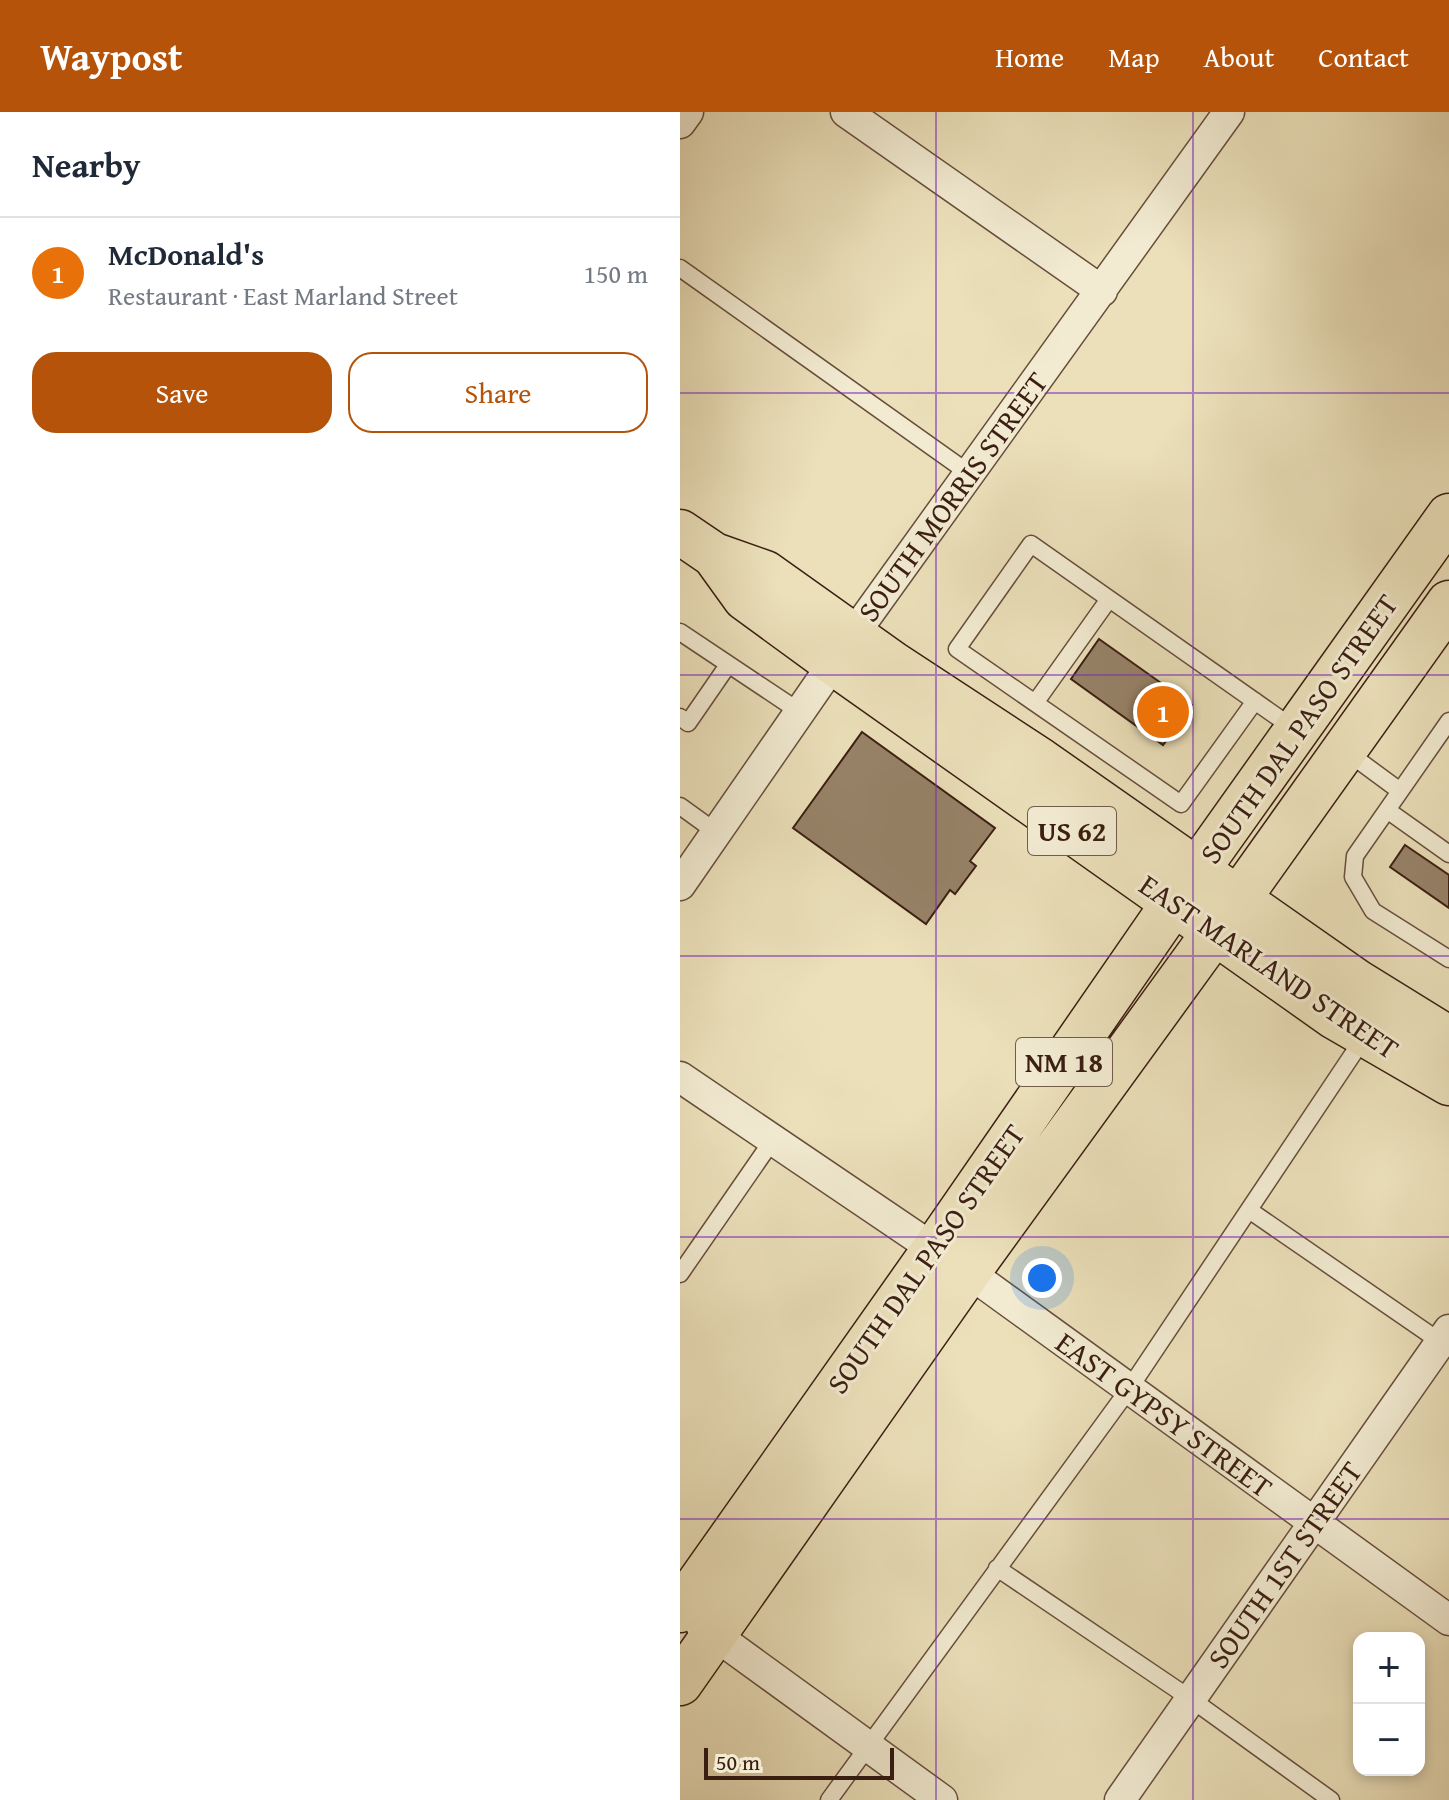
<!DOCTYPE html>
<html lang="en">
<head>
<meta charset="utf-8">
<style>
  :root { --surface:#fff; --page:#f6f6f7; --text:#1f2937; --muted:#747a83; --line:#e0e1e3; --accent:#b45309 }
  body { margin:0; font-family:"Gentium Book Plus",serif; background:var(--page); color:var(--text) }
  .controls { position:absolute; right:24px; bottom:24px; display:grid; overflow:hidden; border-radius:16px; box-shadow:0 4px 12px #0003 }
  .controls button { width:72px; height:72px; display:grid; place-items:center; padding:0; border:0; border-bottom:2px solid var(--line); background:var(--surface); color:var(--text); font:40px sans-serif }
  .scale { position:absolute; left:24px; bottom:20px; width:190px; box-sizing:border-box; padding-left:8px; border:4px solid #3b1e12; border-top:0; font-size:22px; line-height:28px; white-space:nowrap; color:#3b1e12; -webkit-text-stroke:6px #f2ebd2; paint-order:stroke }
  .you { position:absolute; left:362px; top:1166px; width:28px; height:28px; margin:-20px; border:6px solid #fff; border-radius:50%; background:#1a73e8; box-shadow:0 0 0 12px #1a73e833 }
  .badge { display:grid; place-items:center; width:52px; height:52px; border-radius:50%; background:var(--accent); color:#fff; font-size:26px; font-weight:700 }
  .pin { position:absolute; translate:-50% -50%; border:4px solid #fff; box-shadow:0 2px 8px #0006 }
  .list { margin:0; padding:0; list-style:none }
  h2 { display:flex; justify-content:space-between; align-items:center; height:104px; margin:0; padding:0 32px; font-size:34px }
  h2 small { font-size:26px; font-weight:400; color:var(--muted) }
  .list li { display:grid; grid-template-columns:52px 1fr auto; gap:24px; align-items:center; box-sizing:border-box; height:112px; padding:0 32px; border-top:2px solid var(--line) }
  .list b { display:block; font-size:30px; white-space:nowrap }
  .list p { margin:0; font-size:26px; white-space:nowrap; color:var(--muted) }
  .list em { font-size:26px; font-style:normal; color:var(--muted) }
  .actions { display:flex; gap:16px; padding:24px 32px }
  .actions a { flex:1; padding:18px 0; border:2px solid var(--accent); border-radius:24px; text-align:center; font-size:28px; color:var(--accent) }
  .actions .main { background:var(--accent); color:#fff }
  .map { position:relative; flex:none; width:769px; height:1688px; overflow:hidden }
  header { display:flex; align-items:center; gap:48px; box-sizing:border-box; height:112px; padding:0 40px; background:var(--accent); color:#fff }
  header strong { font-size:38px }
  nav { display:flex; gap:44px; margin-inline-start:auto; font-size:28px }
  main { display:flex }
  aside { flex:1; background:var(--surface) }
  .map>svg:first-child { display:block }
  .building { fill:#978369; stroke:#3b1e12; stroke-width:2 }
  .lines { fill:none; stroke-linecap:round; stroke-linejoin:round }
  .lane-casing { stroke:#674e3c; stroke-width:19 }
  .street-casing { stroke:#674e3c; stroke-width:33 }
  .primary-casing { stroke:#3b1e12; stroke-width:47 }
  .highway-casing { stroke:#3b1e12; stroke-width:47 }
  .lane { stroke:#f2ebd2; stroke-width:16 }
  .street { stroke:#f2ebd2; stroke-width:30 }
  .primary { stroke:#ebe0ba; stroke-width:44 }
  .highway { stroke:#ebe0ba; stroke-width:44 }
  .grid { fill:none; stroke:#7b2cbf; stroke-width:2; stroke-opacity:0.55 }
  .labels { text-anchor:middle; stroke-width:6; stroke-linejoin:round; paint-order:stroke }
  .shield { fill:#f2ebd2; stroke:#725c4c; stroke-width:2 }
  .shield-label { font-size:28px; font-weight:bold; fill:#3b1e12 }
  .street-label { font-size:30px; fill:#3b1e12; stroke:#f2ebd2 }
</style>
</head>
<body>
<header>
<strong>Waypost</strong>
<nav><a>Home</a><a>Map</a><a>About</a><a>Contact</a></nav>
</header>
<main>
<aside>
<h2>Nearby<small></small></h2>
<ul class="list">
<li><span class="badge" style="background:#e8710a">1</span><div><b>McDonald's</b><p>Restaurant · East Marland Street</p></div><em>150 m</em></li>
</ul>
<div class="actions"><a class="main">Save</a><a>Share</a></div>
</aside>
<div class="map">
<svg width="769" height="1688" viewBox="0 0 769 1688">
  <rect width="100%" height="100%" fill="#ebe0ba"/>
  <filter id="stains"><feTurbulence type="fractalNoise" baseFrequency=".0025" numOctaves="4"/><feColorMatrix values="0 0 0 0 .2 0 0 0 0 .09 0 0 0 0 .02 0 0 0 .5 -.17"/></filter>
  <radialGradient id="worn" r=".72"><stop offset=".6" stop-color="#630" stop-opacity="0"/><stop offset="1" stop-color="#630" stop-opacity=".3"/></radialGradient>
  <path class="building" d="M419 527 512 593 483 633 391 567Z
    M182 620 315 716 290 749 296 754 275 782 270 778 246 812 113 716Z
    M725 733 769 763V796L710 755Z"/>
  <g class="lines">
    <g class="lane-casing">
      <path id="lane" d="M0 156 290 362
        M0 520 120 600
        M575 589 501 692 277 537 351 432 616 618
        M355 591 429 487
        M0 605 8 611 48 553
        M769 609 675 744 673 765 693 799 769 847
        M667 640 720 679
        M0 694 36 720
        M707 698 769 742
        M569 1098 765 1233
        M0 1162 92 1029
        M317 1456 511 1587 651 1688
        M149 1688 449 1277 685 924"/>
    </g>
    <g class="street-casing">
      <path id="street" d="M166 0 422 179
        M0 11 8 0
        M0 773 173 523 549 0
        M0 965 288 1160 769 1508
        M21 1513 262 1688
        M440 1688 769 1218"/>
    </g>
    <g class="primary-casing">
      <path id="primary" d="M0 1498 254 1138 493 792 769 404
        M0 1571 288 1160 534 821 769 491"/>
    </g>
    <g class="highway-casing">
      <path id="highway" d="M0 420 34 443 85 461 213 552 361 649 677 870 769 927
        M34 443 65 486 154 551 655 905 769 971"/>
    </g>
    <use href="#lane" class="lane"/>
    <use href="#street" class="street"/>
    <use href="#primary" class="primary"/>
    <use href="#highway" class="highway"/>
  </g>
  <path class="grid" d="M256 0V1688M513 0V1688M0 281H769M0 563H769M0 844H769M0 1125H769M0 1407H769"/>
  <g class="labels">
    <g class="shield">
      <rect x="348" y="695" width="88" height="48" rx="6"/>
      <rect x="336" y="926" width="96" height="48" rx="6"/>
    </g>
    <g class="shield-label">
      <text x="392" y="729">US 62</text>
      <text x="384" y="960">NM 18</text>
    </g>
    <g class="street-label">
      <text transform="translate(273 385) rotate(-54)" y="10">SOUTH MORRIS STREET</text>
      <text transform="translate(619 617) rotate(-55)" y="10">SOUTH DAL PASO STREET</text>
      <text transform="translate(589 855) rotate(34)" y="10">EAST MARLAND STREET</text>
      <text transform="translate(246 1147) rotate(-55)" y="10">SOUTH DAL PASO STREET</text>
      <text transform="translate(484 1303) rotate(36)" y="10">EAST GYPSY STREET</text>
      <text transform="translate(605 1453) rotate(-55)" y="10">SOUTH 1ST STREET</text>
    </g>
  </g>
  <rect width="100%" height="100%" filter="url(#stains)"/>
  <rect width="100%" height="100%" fill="url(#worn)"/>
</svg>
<div class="controls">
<button>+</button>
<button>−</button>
</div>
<div class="scale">50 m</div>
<div class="you"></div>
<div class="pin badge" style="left:483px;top:600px;background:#e8710a">1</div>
</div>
</main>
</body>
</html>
